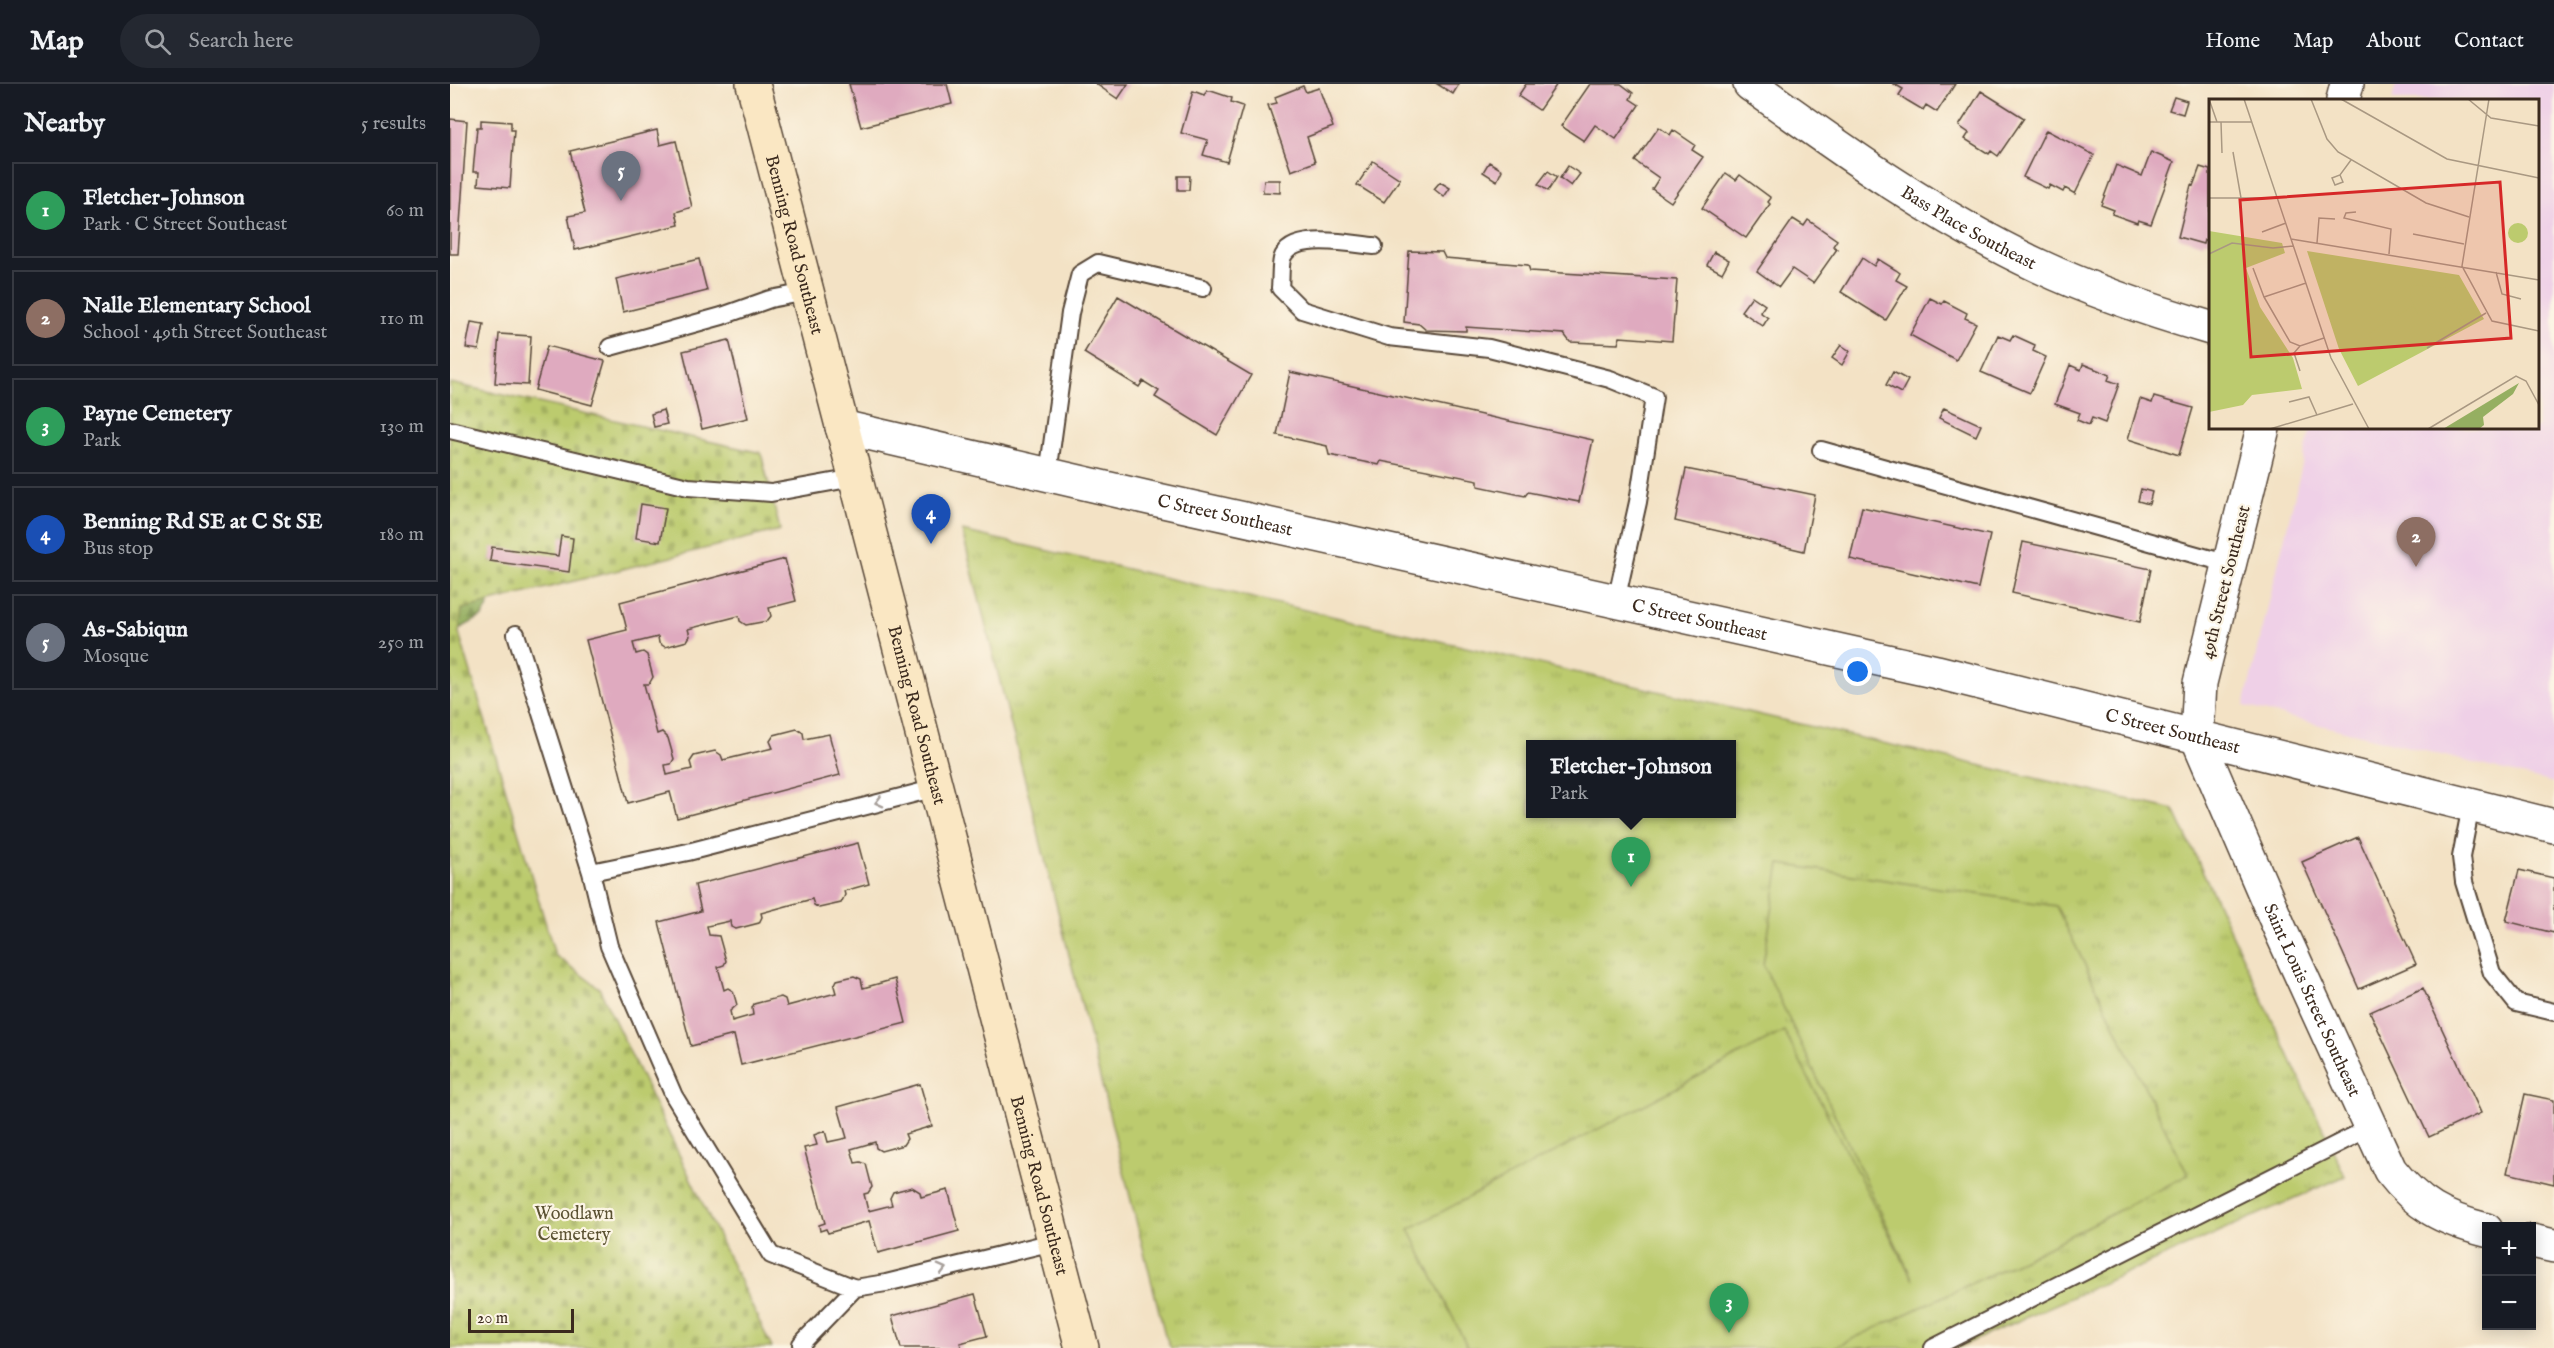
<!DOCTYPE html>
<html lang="en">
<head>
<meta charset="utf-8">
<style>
  :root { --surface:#171b24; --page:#242831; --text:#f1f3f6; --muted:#9ea1a6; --line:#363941; --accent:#0b8043 }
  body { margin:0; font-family:"IM FELL English",serif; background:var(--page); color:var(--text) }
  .controls { position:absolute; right:18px; bottom:18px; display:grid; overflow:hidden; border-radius:0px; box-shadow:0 3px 15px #0003 }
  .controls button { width:54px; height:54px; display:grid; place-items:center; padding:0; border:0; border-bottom:2px solid var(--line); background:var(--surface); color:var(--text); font:30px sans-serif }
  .scale { position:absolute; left:18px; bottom:15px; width:106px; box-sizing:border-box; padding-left:6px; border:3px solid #3b2a1e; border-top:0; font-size:16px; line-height:21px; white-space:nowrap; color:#3b2a1e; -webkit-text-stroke:4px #fcf5e5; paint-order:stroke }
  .you { position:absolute; left:1408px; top:588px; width:21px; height:21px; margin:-15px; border:4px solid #fff; border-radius:50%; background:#1a73e8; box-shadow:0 0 0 9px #1a73e833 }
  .badge { display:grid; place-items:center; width:39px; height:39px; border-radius:50%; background:var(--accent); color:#fff; font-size:20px; font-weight:700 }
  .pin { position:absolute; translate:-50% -50px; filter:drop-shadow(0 2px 3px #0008) }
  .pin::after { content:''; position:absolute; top:32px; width:21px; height:18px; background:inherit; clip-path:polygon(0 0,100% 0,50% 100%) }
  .popup { position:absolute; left:1076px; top:656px; width:210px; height:78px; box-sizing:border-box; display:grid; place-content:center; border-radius:0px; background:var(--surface); filter:drop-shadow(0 2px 4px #0005); font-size:20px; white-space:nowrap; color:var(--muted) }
  .popup b { font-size:22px; color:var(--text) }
  .popup::after { content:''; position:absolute; left:50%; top:100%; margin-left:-12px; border:12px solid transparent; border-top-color:var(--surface) }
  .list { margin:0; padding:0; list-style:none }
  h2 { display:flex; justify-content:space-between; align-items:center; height:78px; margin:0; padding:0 24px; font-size:26px }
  h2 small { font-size:20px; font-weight:400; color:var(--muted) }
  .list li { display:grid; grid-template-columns:39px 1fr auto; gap:18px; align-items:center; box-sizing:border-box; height:96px; margin:0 12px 12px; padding:0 12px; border:2px solid var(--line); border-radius:0px }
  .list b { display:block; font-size:22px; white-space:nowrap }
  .list p { margin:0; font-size:20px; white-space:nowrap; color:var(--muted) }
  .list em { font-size:20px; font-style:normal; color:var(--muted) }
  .icon { flex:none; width:33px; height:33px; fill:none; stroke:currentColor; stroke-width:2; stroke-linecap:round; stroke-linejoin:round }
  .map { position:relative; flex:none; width:2104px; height:1264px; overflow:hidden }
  header { display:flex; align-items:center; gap:36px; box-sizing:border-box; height:84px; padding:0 30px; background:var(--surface); border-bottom:2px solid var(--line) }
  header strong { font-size:28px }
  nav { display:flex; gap:33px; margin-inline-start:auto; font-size:21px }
  .search { width:420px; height:54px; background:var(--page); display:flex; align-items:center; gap:15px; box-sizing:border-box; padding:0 21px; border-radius:33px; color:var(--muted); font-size:22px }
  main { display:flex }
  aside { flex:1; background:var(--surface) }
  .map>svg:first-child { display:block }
  .built { fill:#efd0e7 }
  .forest { fill:url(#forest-firs); stroke:#686c40; stroke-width:1.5 }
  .cemetery { fill:url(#cemetery-stones); stroke:#7c7a46; stroke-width:1.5 }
  .park { fill:url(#park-tufts); stroke:#7c7a46; stroke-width:1.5; fill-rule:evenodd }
  .pitch { fill:#bccb6e; stroke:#7c7a46; stroke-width:1.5 }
  .building { fill:#dfaabf }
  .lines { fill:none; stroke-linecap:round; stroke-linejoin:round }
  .lane-casing { stroke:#574637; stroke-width:20 }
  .street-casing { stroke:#574637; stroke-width:36 }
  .secondary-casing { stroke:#574637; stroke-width:36 }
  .lane { stroke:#fff; stroke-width:16 }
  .street { stroke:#fff; stroke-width:33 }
  .secondary { stroke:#fae7c3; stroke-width:33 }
  .oneway { stroke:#a79f9a }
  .labels { text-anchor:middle; stroke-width:4.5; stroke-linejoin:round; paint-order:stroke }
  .street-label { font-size:18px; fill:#3b2a1e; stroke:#fcf5e5 }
  .park-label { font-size:18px; fill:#5b5232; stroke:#fcf5e5 }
  .inset-road { fill:none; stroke:#a99882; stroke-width:1.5 }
  .view { fill:#d62828; fill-opacity:0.15; stroke:#d62828; stroke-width:3 }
  .inset-edge { fill:none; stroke:#3b2a1e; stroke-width:3 }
</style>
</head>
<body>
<header>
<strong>Map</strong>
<div class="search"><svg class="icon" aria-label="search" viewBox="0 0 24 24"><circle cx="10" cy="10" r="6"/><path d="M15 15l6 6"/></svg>Search here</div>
<nav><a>Home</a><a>Map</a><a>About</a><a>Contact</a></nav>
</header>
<main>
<aside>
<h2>Nearby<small>5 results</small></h2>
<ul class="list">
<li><span class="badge" style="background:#2e9e5b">1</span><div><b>Fletcher-Johnson</b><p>Park · C Street Southeast</p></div><em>60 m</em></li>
<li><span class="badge" style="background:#8d6e63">2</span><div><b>Nalle Elementary School</b><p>School · 49th Street Southeast</p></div><em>110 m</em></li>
<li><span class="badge" style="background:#2e9e5b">3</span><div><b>Payne Cemetery</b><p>Park</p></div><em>130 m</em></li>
<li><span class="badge" style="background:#1a4fb4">4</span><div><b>Benning Rd SE at C St SE</b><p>Bus stop</p></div><em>180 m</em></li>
<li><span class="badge" style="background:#6b7280">5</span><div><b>As-Sabiqun</b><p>Mosque</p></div><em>250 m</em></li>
</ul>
</aside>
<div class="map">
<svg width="2104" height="1264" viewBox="0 0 2104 1264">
  <defs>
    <pattern id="forest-firs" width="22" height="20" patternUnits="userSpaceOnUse" patternTransform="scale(1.5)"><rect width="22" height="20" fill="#95af61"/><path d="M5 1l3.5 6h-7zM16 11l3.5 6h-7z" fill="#7b8f4f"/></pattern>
    <pattern id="cemetery-stones" width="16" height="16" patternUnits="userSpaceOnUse" patternTransform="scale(1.5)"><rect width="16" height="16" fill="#bccb6e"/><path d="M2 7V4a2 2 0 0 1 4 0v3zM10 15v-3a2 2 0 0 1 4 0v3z" fill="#a2ae5f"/></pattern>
    <pattern id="park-tufts" width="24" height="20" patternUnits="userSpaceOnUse" patternTransform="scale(1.5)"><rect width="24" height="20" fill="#bccb6e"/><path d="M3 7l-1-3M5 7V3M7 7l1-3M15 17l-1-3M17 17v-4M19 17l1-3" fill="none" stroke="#a2ae5f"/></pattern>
  </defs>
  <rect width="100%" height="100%" fill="#fcf5e5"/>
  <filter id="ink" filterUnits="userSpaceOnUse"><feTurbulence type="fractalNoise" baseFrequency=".0167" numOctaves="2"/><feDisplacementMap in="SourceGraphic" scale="12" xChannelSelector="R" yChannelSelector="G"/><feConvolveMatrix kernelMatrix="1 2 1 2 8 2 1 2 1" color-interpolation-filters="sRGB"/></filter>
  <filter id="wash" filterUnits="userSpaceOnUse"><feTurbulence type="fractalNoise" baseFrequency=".008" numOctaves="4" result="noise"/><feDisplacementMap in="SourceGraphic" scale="24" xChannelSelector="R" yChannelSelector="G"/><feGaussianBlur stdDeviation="1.35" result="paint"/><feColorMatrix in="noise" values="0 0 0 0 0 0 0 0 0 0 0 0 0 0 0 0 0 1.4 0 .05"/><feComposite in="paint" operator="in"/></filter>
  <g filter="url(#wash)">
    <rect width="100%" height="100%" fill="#f3e2c5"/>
    <path class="built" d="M1946 0H2104V699L1794 622 1861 344H2088V16H1942Z"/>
    <path class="forest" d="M0 499 43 512 33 532 0 550Z"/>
    <path class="cemetery" d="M0 299 311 369 330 446 12 525 9 549 105 871 149 904 322 1264H0Z"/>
    <path class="park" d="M512 447 1724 726 1895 1092 1507 1264H721L715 1251ZM1080 660H1282V730H1080Z"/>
    <path class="pitch" d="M1330 780 1606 822 1738 1091 1580 1172 1383 1264H1018L959 1145 1334 947 1463 1196 1313 880Z"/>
    <g id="blocks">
      <path class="building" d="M399 0H497L502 20 411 43Z
        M646 0H678L668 15Z
        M987 0H1009L1003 10Z
        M1076 0H1107L1089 26 1068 12Z
        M1140 0H1171L1183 9 1180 15 1189 21 1166 55 1145 41 1134 57 1111 42Z
        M1444 0H1505L1487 28 1476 21 1473 26 1458 17 1449 11 1453 5Z
        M853 2 856 8 869 4 883 43 857 53 865 78 841 87 818 21 827 19 825 13Z
        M743 7 754 11 757 7H761L782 14 781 18 793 22 777 78 753 71 758 56 731 49Z
        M1531 7 1574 34 1548 72 1541 67 1539 70 1515 55 1519 49 1509 42Z
        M1724 13 1737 17 1733 30 1719 26Z
        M0 35 17 37 8 170H0Z
        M31 36 61 38V46H64L60 104 28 101 29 88H23L27 43H31Z
        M1209 43 1220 51 1223 46 1245 61 1242 66 1253 73 1221 118 1202 105 1209 94 1185 77Z
        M207 46 210 61 226 57 242 123 226 128 229 141 125 166 118 132 135 129 120 67Z
        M1596 46 1644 71 1625 110 1615 104 1613 108 1600 101 1598 105 1573 93Z
        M1701 68 1724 78 1701 140 1688 136 1687 139 1662 130 1664 126 1651 121 1666 81 1692 92Z
        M923 77 950 95 934 118 907 101Z
        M1039 78 1052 86 1047 97 1033 88Z
        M1118 82 1130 90 1121 102 1110 94Z
        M1750 83 1760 86V158L1754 156 1753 160 1728 153 1741 101 1743 102Z
        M1098 87 1107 93 1098 107 1088 100Z
        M1276 89 1286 96 1290 91 1321 114 1318 118 1320 120 1296 154 1252 124Z
        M728 92H740L739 106H728Z
        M814 96H830V109L813 108Z
        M990 98 1000 104 994 113 984 105Z
        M1343 135 1354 142 1358 136 1387 156 1383 162 1387 165 1363 199 1342 185 1329 203 1307 187Z
        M959 167 992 168 995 174 1078 181 1080 187 1227 196 1222 257 1170 253 1168 260 1120 258 1114 250 1016 243V247L976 246 969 240 954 238Z
        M1264 168 1279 176 1272 189 1257 181Z
        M1412 174 1424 182 1428 175 1446 186 1450 189 1446 196 1457 202 1436 236 1391 208Z
        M249 175 257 207 173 228 166 195Z
        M668 212 801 291 767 351 705 313 709 307 693 297 689 303 634 269Z
        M1302 212 1315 221 1310 228 1318 234 1313 242 1291 227Z
        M1480 214 1492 220 1494 217 1517 229 1515 234 1526 239 1506 276 1460 251Z
        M21 238 34 240 29 266 16 264Z
        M49 250 81 252 78 301 45 299Z
        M1548 251 1560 256 1563 251 1585 261 1583 267 1596 273 1580 309 1531 288Z
        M279 256 298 334 252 345 233 267Z
        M1391 261 1400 267 1392 281 1382 274Z
        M97 262 155 277 142 321 85 306Z
        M1633 280 1660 291 1658 296 1669 300 1655 339 1642 334 1639 341 1627 336 1630 329 1605 320 1620 281 1631 286Z
        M840 288 1143 356 1129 418 1078 408 1075 412 1028 402V396L931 377 929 381 879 371 877 362 827 351Z
        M1443 288 1458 296 1451 309 1436 301Z
        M1704 313 1743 324 1729 371 1678 355 1690 315 1702 319Z
        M1494 324 1531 341 1526 352 1489 334Z
        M213 326 217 340 204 343 201 330Z
        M1236 385 1365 411 1354 467 1225 437Z
        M1691 405 1702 408 1699 420 1688 417Z
        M191 420 216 424 210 458 186 454Z
        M1412 423 1540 451 1528 504 1400 475Z
        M111 452 123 454 119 488 40 477 42 463 108 472Z
        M1573 458 1701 485 1690 538 1562 509Z
        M335 475 346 517 319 524 321 532 317 537 296 541 290 537 289 532 238 545 240 552 237 557 215 563 209 559 208 553 183 559 186 570 193 568 197 571 203 593 199 600H194L207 650 212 648 218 654 224 675 221 680 215 681 217 691 242 685 240 678 244 672 265 667 271 671 273 676 323 664 320 657 324 651 347 645 353 649 354 655 379 650 390 691 227 734 220 708 178 719 136 556 177 546 170 518Z
        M1908 753 1966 880 1909 905 1852 778Z
        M408 759 419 800 394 807 395 811 391 819 369 824 364 821 362 815 311 829 312 833 309 839 286 845 281 843 280 837 257 842 259 851 269 852 276 877 274 881 268 883 274 906 278 904 283 907 287 921 280 927 282 937 303 931 302 924 304 920 331 913 335 915 337 922 386 909 384 902 387 896 404 892 411 895 413 904 445 895 456 939 291 981 284 951 241 962 209 838 251 827 245 801Z
        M2069 786 2104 794V849L2056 837Z
        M1973 904 2031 1029 1979 1053 1920 928Z
        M470 1000 482 1042 455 1050 457 1055 453 1061 431 1067 426 1064 425 1058 401 1065 405 1079 411 1078 416 1080 422 1103 418 1109 414 1110 418 1127 442 1121 440 1114 443 1108 462 1103 470 1108 471 1113 498 1106 509 1147 428 1169 419 1137 378 1149 376 1145 370 1147 369 1141 375 1139 354 1064 367 1061 364 1051 375 1047 378 1058 397 1054 388 1023Z
        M2075 1010 2104 1016V1100L2057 1089Z
        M525 1210 537 1252 510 1259 512 1264H451L442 1232Z"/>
    </g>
  </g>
  <g filter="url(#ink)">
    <use href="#blocks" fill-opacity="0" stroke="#574637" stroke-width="1.5"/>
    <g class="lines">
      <g class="lane-casing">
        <path id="lane" d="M924 162C902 160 840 147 832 175 830 184 831 195 830 204L852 226 939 253 1039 264 1160 295 1204 313 1188 418 1166 517
          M160 263 272 232 320 215 357 208
          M0 346 238 403 321 409 404 394
          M1371 366 1779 480
          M598 390 620 229 630 190 648 179 753 204
          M66 550 141 788 238 768 486 704
          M2021 722 2011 773 2014 798 2042 889 2066 919 2104 928
          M141 788 159 862 224 1012 321 1171 405 1204 436 1199 603 1158
          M352 1264 351 1260 405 1204
          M1483 1264 1921 1043"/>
      </g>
      <g class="street-casing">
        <g id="street">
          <path id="s1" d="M1300 0C1392 66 1486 134 1589 182 1644 208 1702 227 1760 244"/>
          <path d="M1893 16 1897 0"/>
          <path id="s2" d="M392 343 699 414 1487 588 2104 742"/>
          <path id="s3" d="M1813 344 1750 599 1747 653 1830 845 1940 1086C1968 1122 1993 1135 2036 1146"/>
          <path d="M2082 1157 2104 1162"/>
        </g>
      </g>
      <g class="secondary-casing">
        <g id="secondary">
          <path id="s4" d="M303 0 632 1264"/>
        </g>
      </g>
      <use href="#lane" class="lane"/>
      <use href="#street" class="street"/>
      <use href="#secondary" class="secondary"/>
    </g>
    <defs><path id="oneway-chevron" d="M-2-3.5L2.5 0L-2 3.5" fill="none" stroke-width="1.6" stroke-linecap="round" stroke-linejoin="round" transform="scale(1.5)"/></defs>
    <g class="oneway">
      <use href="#oneway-chevron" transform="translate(429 718) rotate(166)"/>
      <use href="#oneway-chevron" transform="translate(492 1185) rotate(-14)"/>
    </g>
  </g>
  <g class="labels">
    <g class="street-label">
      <text dy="6" stroke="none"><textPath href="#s1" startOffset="262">Bass Place Southeast</textPath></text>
      <text dy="6" stroke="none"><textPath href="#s4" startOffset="166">Benning Road Southeast</textPath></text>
      <text dy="6" stroke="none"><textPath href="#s2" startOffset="393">C Street Southeast</textPath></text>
      <text transform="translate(1775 498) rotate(-76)" y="6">49th Street Southeast</text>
      <text dy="6" stroke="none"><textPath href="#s2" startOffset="879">C Street Southeast</textPath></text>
      <text dy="6" stroke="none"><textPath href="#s4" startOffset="652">Benning Road Southeast</textPath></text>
      <text dy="6" stroke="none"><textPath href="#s2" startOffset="1365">C Street Southeast</textPath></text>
      <text dy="6" stroke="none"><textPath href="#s3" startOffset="604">Saint Louis Street Southeast</textPath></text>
      <text dy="6" stroke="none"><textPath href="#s4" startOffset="1138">Benning Road Southeast</textPath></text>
    </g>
    <g class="park-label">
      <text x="124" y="1135">Woodlawn<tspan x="124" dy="21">Cemetery</tspan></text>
    </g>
  </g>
  <g transform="translate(1759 15)">
    <rect width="330" height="330" fill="#f3e2c5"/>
    <path d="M310 284 304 295 274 318 275 326 270 330H234Z" fill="#95af61"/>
    <path d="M0 132 73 144 76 154 37 169 51 208 84 259 93 290 43 296 34 306 0 313Z" fill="#bccb6e"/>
    <path d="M299 134a10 10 0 1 1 20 0a10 10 0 1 1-20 0ZM98 152 250 176 275 220 149 287 130 250Z" fill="#bccb6e"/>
    <path d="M202 186 237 189 255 221 178 266 159 235 204 207 210 216 201 199Z" fill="#bccb6e"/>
    <path class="inset-road" d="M0 0 8 23M35 0 122 259 160 330M102 0 118 40 129 53 217 104 260 118M132 0 238 60 330 79M259 0 282 19 330 27M280 0 253 167 283 222 330 232M0 23H43M12 23 13 54M24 53 32 99M131 76 134 83 126 86 123 79 131 76 142 61M0 99H68M147 113 137 114 135 119 182 130 180 155M53 133 77 124M204 135 255 145M82 140 330 181M108 144 110 119 126 120M0 155 23 144 64 149 84 147M44 169 55 198 97 184M287 173 293 195 312 200M55 198 81 243 91 247 115 239M218 249 277 214M91 272 85 254 91 247M80 303 100 298 108 316M61 330 144 305M219 330 307 277 317 282 330 306"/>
    <path class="view" d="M291 83 302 239 42 258 31 101Z"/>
    <rect width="330" height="330" class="inset-edge"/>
  </g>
</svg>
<div class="controls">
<button>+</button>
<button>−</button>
</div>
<div class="scale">20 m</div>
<div class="you"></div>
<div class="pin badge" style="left:1181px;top:803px;background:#2e9e5b">1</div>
<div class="popup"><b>Fletcher-Johnson</b>Park</div>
<div class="pin badge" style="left:1966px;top:483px;background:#8d6e63">2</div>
<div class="pin badge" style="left:1279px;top:1249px;background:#2e9e5b">3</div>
<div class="pin badge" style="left:481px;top:460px;background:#1a4fb4">4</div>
<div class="pin badge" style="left:171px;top:117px;background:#6b7280">5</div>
</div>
</main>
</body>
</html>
